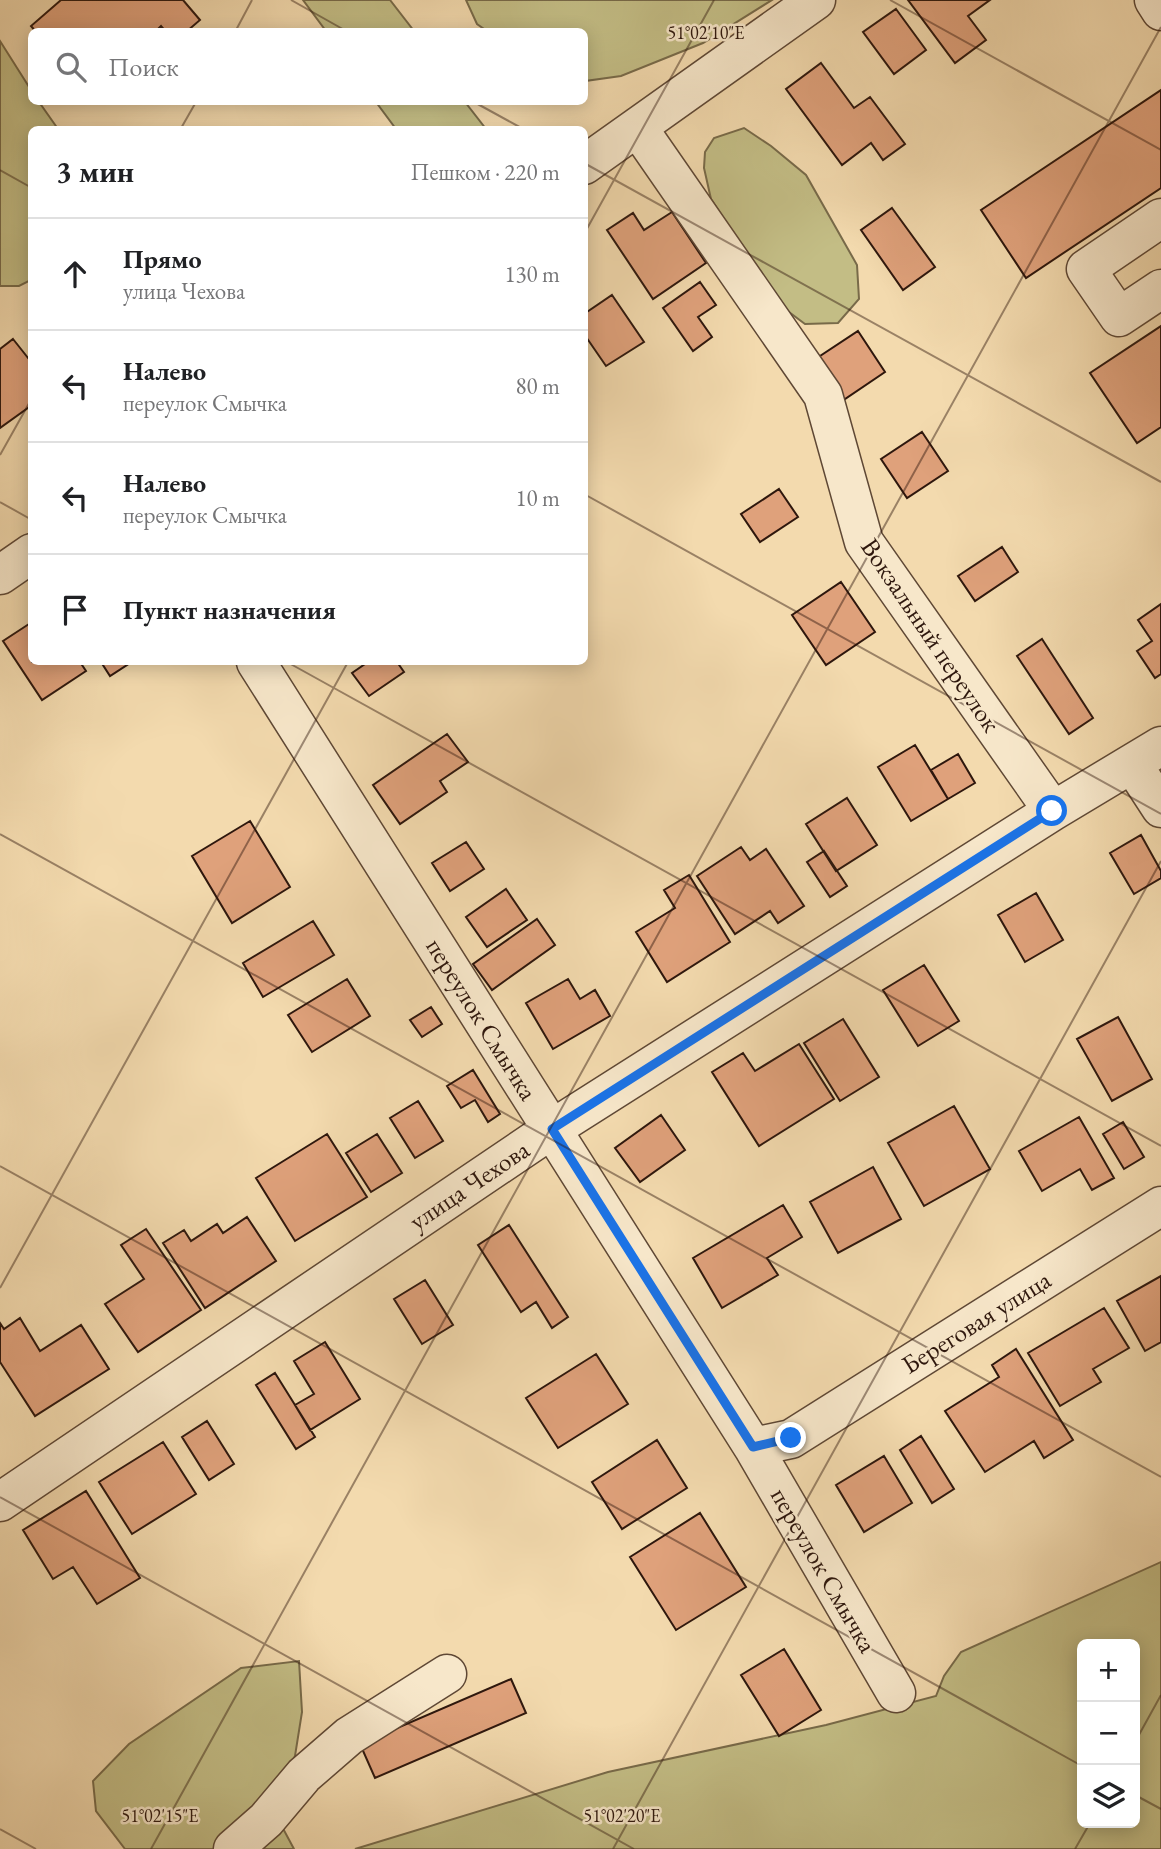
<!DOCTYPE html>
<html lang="ru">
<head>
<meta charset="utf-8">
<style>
  :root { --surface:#fff; --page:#f6f6f6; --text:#202124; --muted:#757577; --line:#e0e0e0 }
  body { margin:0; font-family:"EB Garamond",serif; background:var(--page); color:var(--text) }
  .controls { position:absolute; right:21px; bottom:21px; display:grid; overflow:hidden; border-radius:10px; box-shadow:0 4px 18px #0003 }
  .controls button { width:63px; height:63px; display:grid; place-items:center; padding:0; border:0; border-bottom:2px solid var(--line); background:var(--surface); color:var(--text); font:35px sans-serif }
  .stop { position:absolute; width:21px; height:21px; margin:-16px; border:5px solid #1a73e8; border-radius:50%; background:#fff }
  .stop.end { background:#1a73e8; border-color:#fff; box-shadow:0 2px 7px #0008 }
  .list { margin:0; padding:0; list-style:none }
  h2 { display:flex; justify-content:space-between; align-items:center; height:91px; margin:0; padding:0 28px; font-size:30px }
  h2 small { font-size:23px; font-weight:400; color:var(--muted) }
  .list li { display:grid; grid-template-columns:46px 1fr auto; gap:21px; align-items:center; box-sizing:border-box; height:112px; padding:0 28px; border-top:2px solid var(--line) }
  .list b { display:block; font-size:26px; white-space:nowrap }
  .list p { margin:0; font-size:23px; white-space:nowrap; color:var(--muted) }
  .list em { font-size:23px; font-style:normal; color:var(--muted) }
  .icon { flex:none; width:38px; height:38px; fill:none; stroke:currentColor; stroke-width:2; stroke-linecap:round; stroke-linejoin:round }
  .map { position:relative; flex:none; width:1161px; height:1849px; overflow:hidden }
  .search { position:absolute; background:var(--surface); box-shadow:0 4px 18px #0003; left:28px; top:28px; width:560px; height:77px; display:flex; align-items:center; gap:18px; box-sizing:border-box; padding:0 24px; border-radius:10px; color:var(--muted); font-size:26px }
  .panel { position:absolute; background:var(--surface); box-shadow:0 4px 18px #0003; left:28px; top:126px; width:560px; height:539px; border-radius:10px }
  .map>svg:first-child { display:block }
  .green { fill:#c3bd85; stroke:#786a49; stroke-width:2; fill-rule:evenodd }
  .building { fill:#dfa17b; stroke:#2e170d; stroke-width:2 }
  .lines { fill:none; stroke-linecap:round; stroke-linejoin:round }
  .minor-casing { stroke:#5f4835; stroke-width:41 }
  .minor { stroke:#f7e7ca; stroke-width:38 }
  .route { stroke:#1a73e8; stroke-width:9 }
  .ticks { fill:none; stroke:#2e170d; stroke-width:2; stroke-opacity:0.45 }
  .labels { text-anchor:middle; stroke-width:5; stroke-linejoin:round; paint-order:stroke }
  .street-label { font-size:26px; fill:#2e170d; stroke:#f7e7ca }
  .ticks-label { font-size:18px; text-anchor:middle; fill:#2e170d; stroke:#f7e7ca; stroke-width:5; stroke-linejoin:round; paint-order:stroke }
</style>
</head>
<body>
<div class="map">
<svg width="1161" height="1849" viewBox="0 0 1161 1849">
  <rect width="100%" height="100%" fill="#f3daae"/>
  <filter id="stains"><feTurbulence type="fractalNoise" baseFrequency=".00286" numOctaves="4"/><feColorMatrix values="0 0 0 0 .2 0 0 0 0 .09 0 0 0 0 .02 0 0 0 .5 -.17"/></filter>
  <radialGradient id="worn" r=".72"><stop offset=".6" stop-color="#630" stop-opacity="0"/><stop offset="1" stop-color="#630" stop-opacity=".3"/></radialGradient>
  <path class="green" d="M303 0H390L414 31H326Z
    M466 0H772L703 43 621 76 585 81 584 32 487 31 477 24Z
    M0 41 31 90 32 102H39L58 129 32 130 31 280 19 286H0Z
    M376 102H465L486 129H396Z
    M744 128 771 146 806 175 857 265 859 299 838 323 805 324 781 306 711 199 704 168 705 152 714 138Z
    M1161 1562V1849H355L608 1772 826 1725 936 1696 944 1676 961 1652ZM1082 1644H1135V1823H1082Z
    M299 1661 302 1712 295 1756 272 1808 294 1849H125L96 1811 93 1781 129 1744 241 1668Z"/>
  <path class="building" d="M61 0H183L200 20 186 32H166L161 26 155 32H36L31 26Z
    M908 0H990L968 16 986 40 955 63Z
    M896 9 926 50 894 74 863 32Z
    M821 63 854 108 870 97 905 144 883 160 871 143 842 165 786 89Z
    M1161 90V188L1026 278 981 210Z
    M892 208 935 267 903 290 861 230Z
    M672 212 706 263 653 299 607 230 633 213 644 230Z
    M700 282 716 305 698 317 712 337 693 351 663 308Z
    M612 295 644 342 606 366 584 334V314Z
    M1161 326V427L1137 443 1090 373Z
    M858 331 885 372 842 401 814 360Z
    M13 339 32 363V405L0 428V349Z
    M922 432 948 471 907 498 881 459Z
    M779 489 798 517 760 542 741 514Z
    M1002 547 1018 572 975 601 958 576Z
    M841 582 875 632 826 665 792 615Z
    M1161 604V674L1155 678 1137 651 1152 641 1138 620Z
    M32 622V662H80L86 671 42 700 3 641Z
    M1042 639 1093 718 1069 734 1017 656Z
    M101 662H129L130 663 110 676Z
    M368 662H397L404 672 369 696 352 673Z
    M447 734 468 762 440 781 447 792 400 824 373 785Z
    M915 745 948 799 911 821 878 767Z
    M958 754 975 783 948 799 931 770Z
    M847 798 877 845 836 871 806 824Z
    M250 821 290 887 232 923 192 856Z
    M1141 835 1161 871V878L1134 894 1110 853Z
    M466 842 484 869 450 891 432 863Z
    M741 847 750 860 766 849 804 906 778 923 770 911 735 934 697 876Z
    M824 851 847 886 830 897 807 862Z
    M689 875 730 942 667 982 636 932 675 908 664 890Z
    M506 889 527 920 487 947 466 917Z
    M1036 893 1063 940 1025 962 998 915Z
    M537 919 555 945 492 990 473 964Z
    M313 921 334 955 263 997 243 963Z
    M924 965 959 1021 918 1046 883 990Z
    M347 979 370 1016 312 1052 288 1015Z
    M568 979 580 999 595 990 610 1016 553 1049 526 1003Z
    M431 1007 442 1024 422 1037 410 1020Z
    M1118 1017 1152 1079 1112 1101 1077 1039Z
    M843 1019 879 1077 840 1101 804 1043Z
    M799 1044 834 1099 759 1146 712 1072 743 1053 755 1071Z
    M473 1070 500 1114 488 1122 475 1100 461 1108 447 1086Z
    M418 1101 443 1141 415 1158 390 1118Z
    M954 1106 990 1169 924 1206 888 1143Z
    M661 1115 685 1150 640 1182 615 1148Z
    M1079 1117 1114 1178 1092 1190 1080 1169 1042 1191 1019 1151Z
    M1123 1122 1144 1157 1124 1169 1103 1134Z
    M327 1134 367 1197 295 1241 256 1178Z
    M377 1134 402 1173 371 1192 346 1153Z
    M873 1167 901 1219 838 1253 810 1202Z
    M783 1205 802 1237 767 1258 778 1275 722 1308 693 1258Z
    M247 1217 276 1261 205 1308 163 1243 184 1230 191 1241 217 1224 223 1233Z
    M509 1225 568 1317 552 1328 536 1302 521 1312 478 1245Z
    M146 1229 201 1310 138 1352 105 1304 144 1279 121 1245Z
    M1161 1276V1342L1145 1351 1117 1301Z
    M425 1280 453 1325 422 1344 394 1299Z
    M1104 1308 1129 1348 1093 1369 1101 1382 1060 1406 1028 1353Z
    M20 1318 40 1351 81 1325 109 1369 35 1416 0 1362V1323L4 1329Z
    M325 1342 360 1399 310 1430 295 1405 314 1394 294 1361Z
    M1016 1349 1073 1440 1044 1458 1034 1441 985 1472 945 1411 999 1377 992 1365Z
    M596 1354 628 1404 558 1448 526 1398Z
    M275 1373 315 1437 296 1449 256 1385Z
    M207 1421 234 1464 209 1480 182 1437Z
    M921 1436 954 1489 932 1503 900 1450Z
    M657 1440 687 1488 622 1529 592 1482Z
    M163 1442 196 1494 132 1534 99 1482Z
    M884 1456 912 1503 864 1532 836 1485Z
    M86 1491 140 1578 97 1604 73 1567 53 1579 23 1530Z
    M700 1513 746 1587 676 1630 630 1557Z
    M784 1649 821 1710 779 1736 741 1675Z
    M511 1679 526 1713 375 1778 360 1744Z"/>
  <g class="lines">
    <g class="minor-casing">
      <path id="minor" d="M1154 0 1161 11
        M638 128 823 395 864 542 1053 811
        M584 165 816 0
        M1161 218 1086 269 1119 317 1161 289
        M0 575 32 553
        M256 662 753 1447 791 1439 1161 1206
        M1133 765 1161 808
        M753 1447 896 1693
        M0 1502 552 1129 1053 811 1161 746
        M233 1849 266 1820 304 1775 349 1736 447 1674"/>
    </g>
    <use href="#minor" class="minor"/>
  </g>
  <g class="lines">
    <path class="route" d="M791 1438 753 1447 552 1129 1052 811"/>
  </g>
  <path class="ticks" d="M291 0 348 32M890 0 1161 150M235 32 252 0M474 102 525 130M180 130 196 102M584 163 1161 482M0 170 32 188M584 234 714 0M0 455 32 398M584 494 1161 814M0 502 32 520M287 662 1161 1146M0 834 1161 1477M0 1166 1082 1766M0 1288 348 662M0 1497 634 1849M1135 1742 1161 1695M1135 1795 1161 1809M0 1829 36 1849M151 1849 1161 27M613 1849 1161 861M1075 1849 1090 1823"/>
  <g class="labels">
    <g class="street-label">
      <text transform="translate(931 635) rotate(56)" y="9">Вокзальный переулок</text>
      <text transform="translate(482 1019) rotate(58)" y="9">переулок Смычка</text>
      <text transform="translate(469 1185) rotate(-34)" y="9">улица Чехова</text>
      <text transform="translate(976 1322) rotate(-32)" y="9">Береговая улица</text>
      <text transform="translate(824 1570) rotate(60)" y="9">переулок Смычка</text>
    </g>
  </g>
  <g class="ticks-label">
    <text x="706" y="39">51°02'10"E</text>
    <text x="160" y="1822">51°02'15"E</text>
    <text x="622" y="1822">51°02'20"E</text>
  </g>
  <rect width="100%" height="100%" filter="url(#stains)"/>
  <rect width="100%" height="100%" fill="url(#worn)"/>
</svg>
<div class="controls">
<button>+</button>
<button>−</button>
<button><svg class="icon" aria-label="layers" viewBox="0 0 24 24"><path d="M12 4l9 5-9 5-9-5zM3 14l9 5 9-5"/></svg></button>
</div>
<div class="stop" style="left:1052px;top:811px"></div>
<div class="stop end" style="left:791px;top:1438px"></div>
<div class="search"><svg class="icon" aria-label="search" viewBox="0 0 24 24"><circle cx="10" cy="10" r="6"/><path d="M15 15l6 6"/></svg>Поиск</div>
<section class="panel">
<h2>3 мин<small>Пешком · 220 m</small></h2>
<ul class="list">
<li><svg class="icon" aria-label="ahead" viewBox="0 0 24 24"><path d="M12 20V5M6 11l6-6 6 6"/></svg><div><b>Прямо</b><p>улица Чехова</p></div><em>130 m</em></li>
<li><svg class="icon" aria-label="left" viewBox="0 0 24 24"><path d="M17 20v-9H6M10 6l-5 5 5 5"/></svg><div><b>Налево</b><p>переулок Смычка</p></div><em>80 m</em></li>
<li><svg class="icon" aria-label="left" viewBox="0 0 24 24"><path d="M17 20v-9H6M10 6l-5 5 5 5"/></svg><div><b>Налево</b><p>переулок Смычка</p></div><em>10 m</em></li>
<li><svg class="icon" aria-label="arrive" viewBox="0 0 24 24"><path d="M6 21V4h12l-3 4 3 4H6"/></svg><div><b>Пункт назначения</b></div></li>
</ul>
</section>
</div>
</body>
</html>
